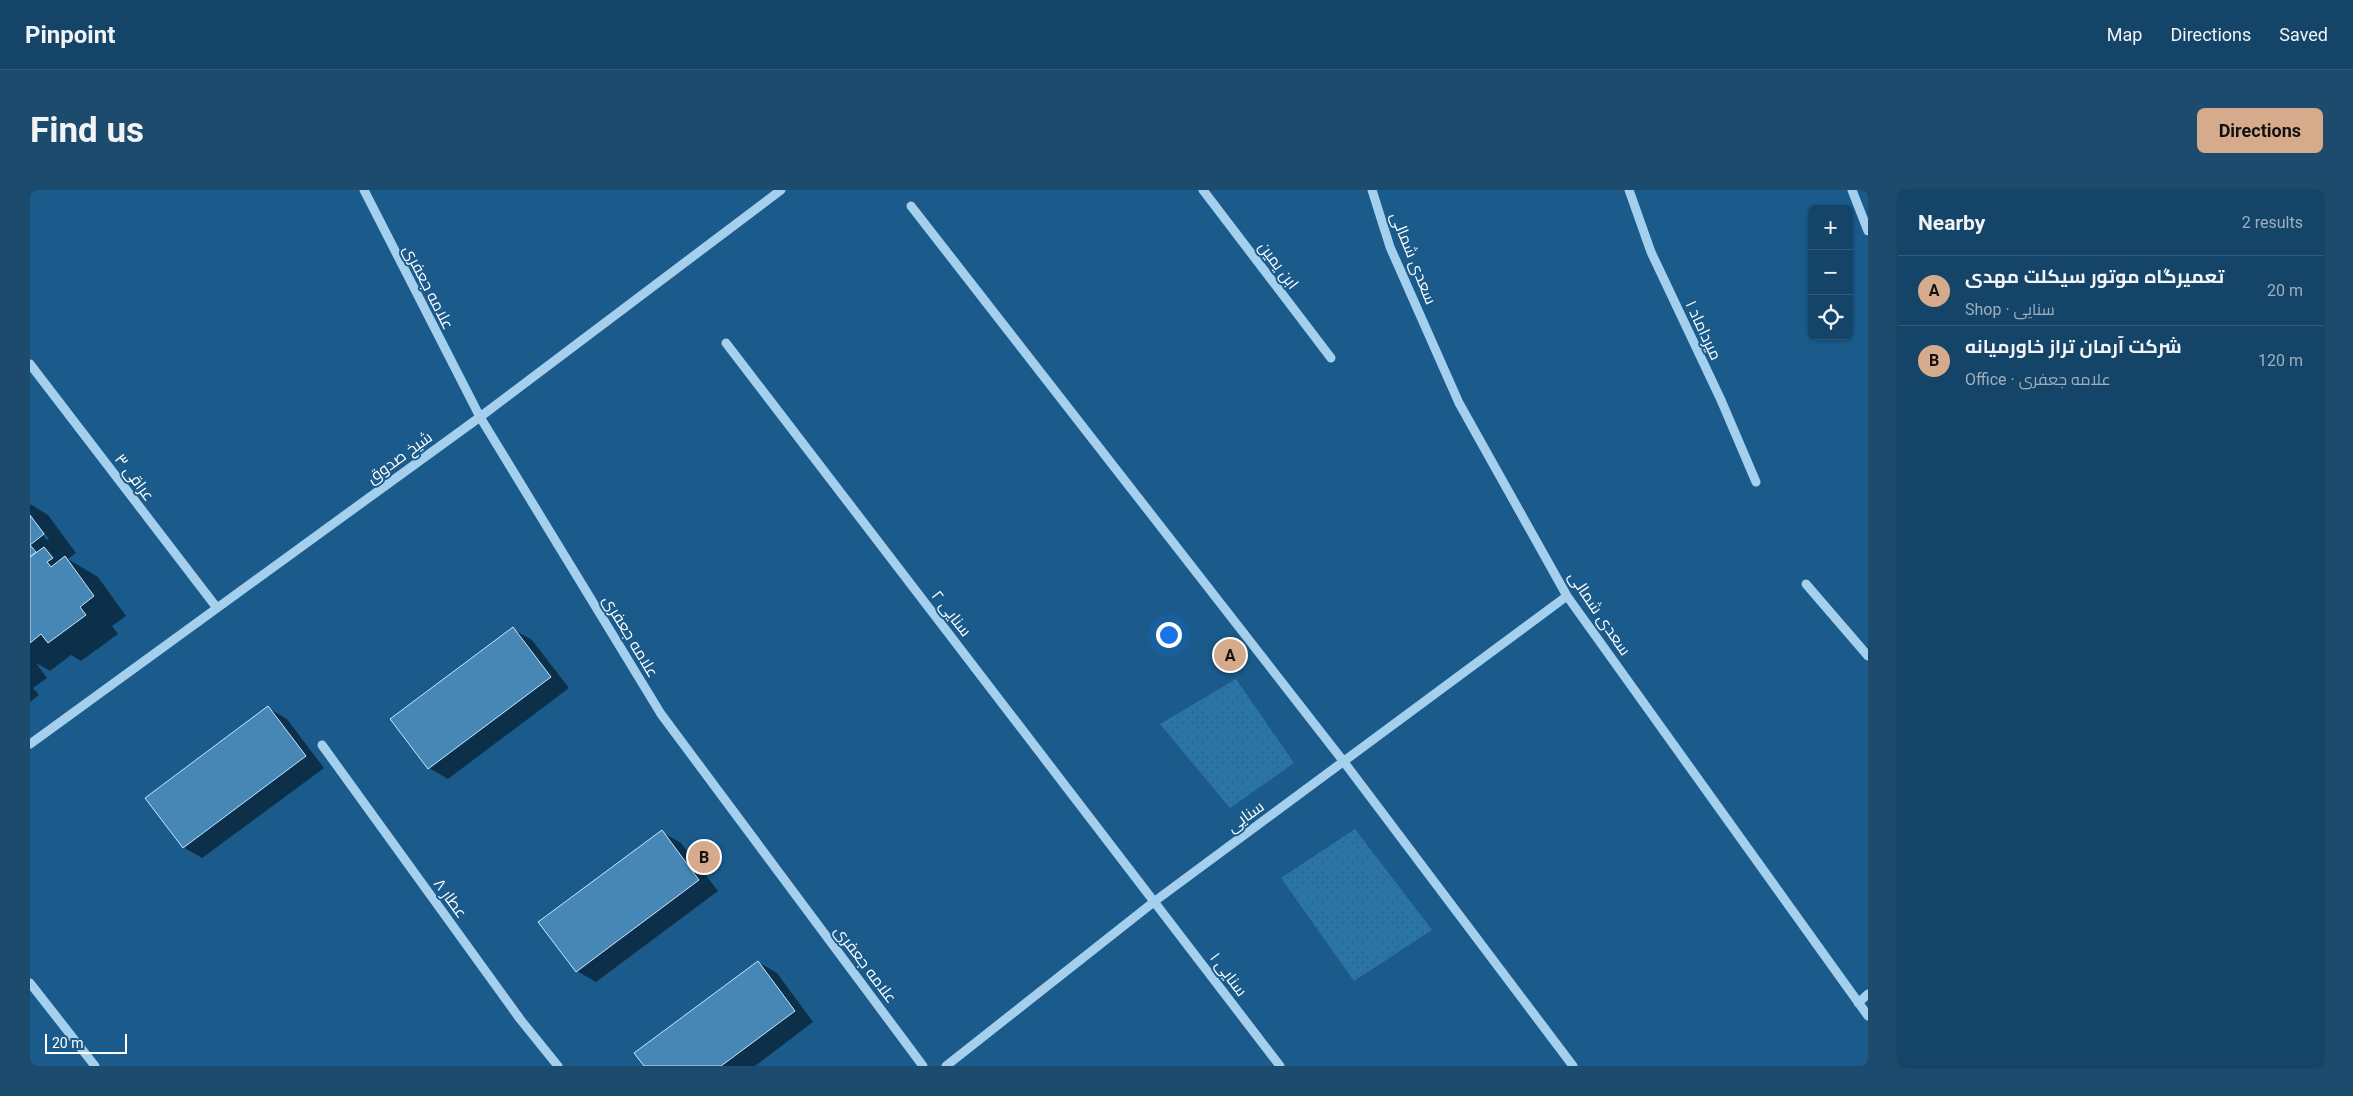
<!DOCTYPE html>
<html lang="en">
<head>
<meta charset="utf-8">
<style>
  :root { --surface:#144468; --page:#1d4b6e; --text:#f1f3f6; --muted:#9db0c0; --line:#335c7c; --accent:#d6ab8b }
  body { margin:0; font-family:Roboto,Cairo,sans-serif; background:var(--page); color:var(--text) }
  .controls { position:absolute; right:15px; top:15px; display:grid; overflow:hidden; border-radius:8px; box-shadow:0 1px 4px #0004 }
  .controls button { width:45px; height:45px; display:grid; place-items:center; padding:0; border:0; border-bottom:1px solid var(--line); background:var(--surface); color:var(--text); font:25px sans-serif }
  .scale { position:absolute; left:15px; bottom:12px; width:82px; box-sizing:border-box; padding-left:5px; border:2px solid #fff; border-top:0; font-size:14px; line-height:18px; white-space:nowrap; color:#fff; -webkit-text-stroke:4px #1a5b8b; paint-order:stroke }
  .you { position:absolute; left:1138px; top:444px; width:18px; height:18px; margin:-12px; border:4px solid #fff; border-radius:50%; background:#1a73e8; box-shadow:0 0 0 8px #1a73e833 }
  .badge { display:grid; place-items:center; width:32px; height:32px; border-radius:50%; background:var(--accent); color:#111; font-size:16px; font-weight:700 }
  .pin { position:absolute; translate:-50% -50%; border:2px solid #fff; box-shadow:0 1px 5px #0006 }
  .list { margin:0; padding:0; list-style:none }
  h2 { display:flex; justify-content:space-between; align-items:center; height:65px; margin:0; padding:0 20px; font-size:21px }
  h2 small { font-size:16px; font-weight:400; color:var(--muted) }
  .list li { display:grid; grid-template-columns:32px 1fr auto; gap:15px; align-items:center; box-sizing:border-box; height:70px; padding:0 20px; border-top:1px solid var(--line) }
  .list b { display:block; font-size:19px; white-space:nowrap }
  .list p { margin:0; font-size:16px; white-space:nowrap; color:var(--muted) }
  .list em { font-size:16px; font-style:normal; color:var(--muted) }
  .icon { flex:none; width:28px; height:28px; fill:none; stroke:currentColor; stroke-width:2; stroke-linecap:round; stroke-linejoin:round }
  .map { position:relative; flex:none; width:1838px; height:876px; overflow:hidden; border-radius:8px }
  header { display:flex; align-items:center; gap:30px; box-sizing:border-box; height:70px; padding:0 25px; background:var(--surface); border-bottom:1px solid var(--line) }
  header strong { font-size:24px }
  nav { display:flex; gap:28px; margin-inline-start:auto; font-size:18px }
  .intro { display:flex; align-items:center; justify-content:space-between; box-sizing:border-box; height:120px; padding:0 30px }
  h1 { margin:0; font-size:35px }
  .button { padding:12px 22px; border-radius:8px; background:var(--accent); color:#111; font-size:18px; font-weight:700 }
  main { display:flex; gap:30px; padding:0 30px }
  aside { flex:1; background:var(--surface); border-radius:8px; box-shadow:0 1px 4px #0004 }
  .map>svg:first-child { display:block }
  .grass { fill:url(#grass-dots) }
  .shadow { fill:#0007; fill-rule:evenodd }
  .building { fill:#4687b5; stroke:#cae7fa }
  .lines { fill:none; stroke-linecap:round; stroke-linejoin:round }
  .minor { stroke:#a4d0ed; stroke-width:9 }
  .labels { text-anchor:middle; stroke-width:4; stroke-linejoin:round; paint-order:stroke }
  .street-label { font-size:16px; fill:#fff; stroke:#1a5b8b }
</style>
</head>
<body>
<header>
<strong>Pinpoint</strong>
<nav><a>Map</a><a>Directions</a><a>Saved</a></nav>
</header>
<div class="intro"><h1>Find us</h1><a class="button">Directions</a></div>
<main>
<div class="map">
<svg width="1838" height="876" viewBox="0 0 1838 876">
  <defs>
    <pattern id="grass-dots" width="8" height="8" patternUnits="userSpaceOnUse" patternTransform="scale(1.25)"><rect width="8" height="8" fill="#2a75a7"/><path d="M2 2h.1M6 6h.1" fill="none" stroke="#3d5e75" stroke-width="1.8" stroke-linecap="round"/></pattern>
  </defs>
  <rect width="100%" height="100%" fill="#1a5b8b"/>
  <path class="grass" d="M1206 489 1264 573 1200 618 1130 534Z
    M1325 639 1402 740 1324 791 1251 688Z"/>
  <path class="shadow" d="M0 314 18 325 46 363 38 369 68 387 96 426 82 436 88 444 51 471 41 465 20 481 6 473 17 488 3 498 9 505 0 512ZM3 332H6L19 349 17 350Z
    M483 439 502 450 539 498 418 589 399 578Z
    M238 518 257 529 294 578 172 668 153 657Z
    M632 642 651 653 688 701 566 792 547 781Z
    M728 772 747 783 783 832 725 876H616Z"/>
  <path class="building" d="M0 325 14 344 0 355 6 362 0 367Z
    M14 357 23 368 17 372 21 377 35 366 64 406 50 417 56 425 18 453 11 444 0 453V367Z
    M483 437 521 487 398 579 360 529Z
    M238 516 276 566 153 658 115 608Z
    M632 640 669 690 546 782 508 732Z
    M728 771 765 821 691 876H614L604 863Z"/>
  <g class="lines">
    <path class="minor" d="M334 0 450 227 631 524 893 876
      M1173 0 1301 168
      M1342 0 1360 57 1429 213 1537 406 1838 826
      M1599 0 1621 62 1691 210 1726 292
      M1822 0 1838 41
      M881 16 1314 572 1543 876
      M696 153 1250 876
      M0 174 187 418
      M1776 394 1838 466
      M0 554 450 227 751 0
      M292 555 490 829 528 876
      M0 793 65 876
      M1828 813 1838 804
      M916 876 1125 711 1537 406"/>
  </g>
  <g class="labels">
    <g class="street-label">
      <text transform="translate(1384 68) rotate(68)" y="6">سعدی شمالی</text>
      <text transform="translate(1249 75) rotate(53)" y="6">ابن یمین</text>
      <text transform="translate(399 97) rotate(63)" y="6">علامه جعفری</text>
      <text transform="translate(1674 140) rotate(65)" y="6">میرداماد ۱</text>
      <text transform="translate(369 267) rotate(-36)" y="6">شیخ صدوق</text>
      <text transform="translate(105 287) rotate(53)" y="6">عراقی ۳</text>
      <text transform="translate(922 423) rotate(52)" y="6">سنایی ۲</text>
      <text transform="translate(1570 423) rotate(56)" y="6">سعدی شمالی</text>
      <text transform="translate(601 446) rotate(59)" y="6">علامه جعفری</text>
      <text transform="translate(1215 626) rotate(-36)" y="6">سنایی</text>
      <text transform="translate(421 708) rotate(54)" y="6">عطار ۸</text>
      <text transform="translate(836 774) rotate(53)" y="6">علامه جعفری</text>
      <text transform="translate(1199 784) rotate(53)" y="6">سنایی ۱</text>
    </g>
  </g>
</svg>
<div class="controls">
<button>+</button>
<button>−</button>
<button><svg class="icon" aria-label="locate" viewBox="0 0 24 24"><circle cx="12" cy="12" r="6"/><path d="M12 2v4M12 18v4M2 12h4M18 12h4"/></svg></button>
</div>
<div class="scale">20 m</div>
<div class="you"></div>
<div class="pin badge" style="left:1200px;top:465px">A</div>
<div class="pin badge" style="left:674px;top:667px">B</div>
</div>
<aside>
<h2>Nearby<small>2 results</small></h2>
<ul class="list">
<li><span class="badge">A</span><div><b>تعمیرگاه موتور سیکلت مهدی</b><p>Shop · سنایی</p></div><em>20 m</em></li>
<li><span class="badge">B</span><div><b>شرکت آرمان تراز خاورمیانه</b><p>Office · علامه جعفری</p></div><em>120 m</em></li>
</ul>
</aside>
</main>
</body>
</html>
